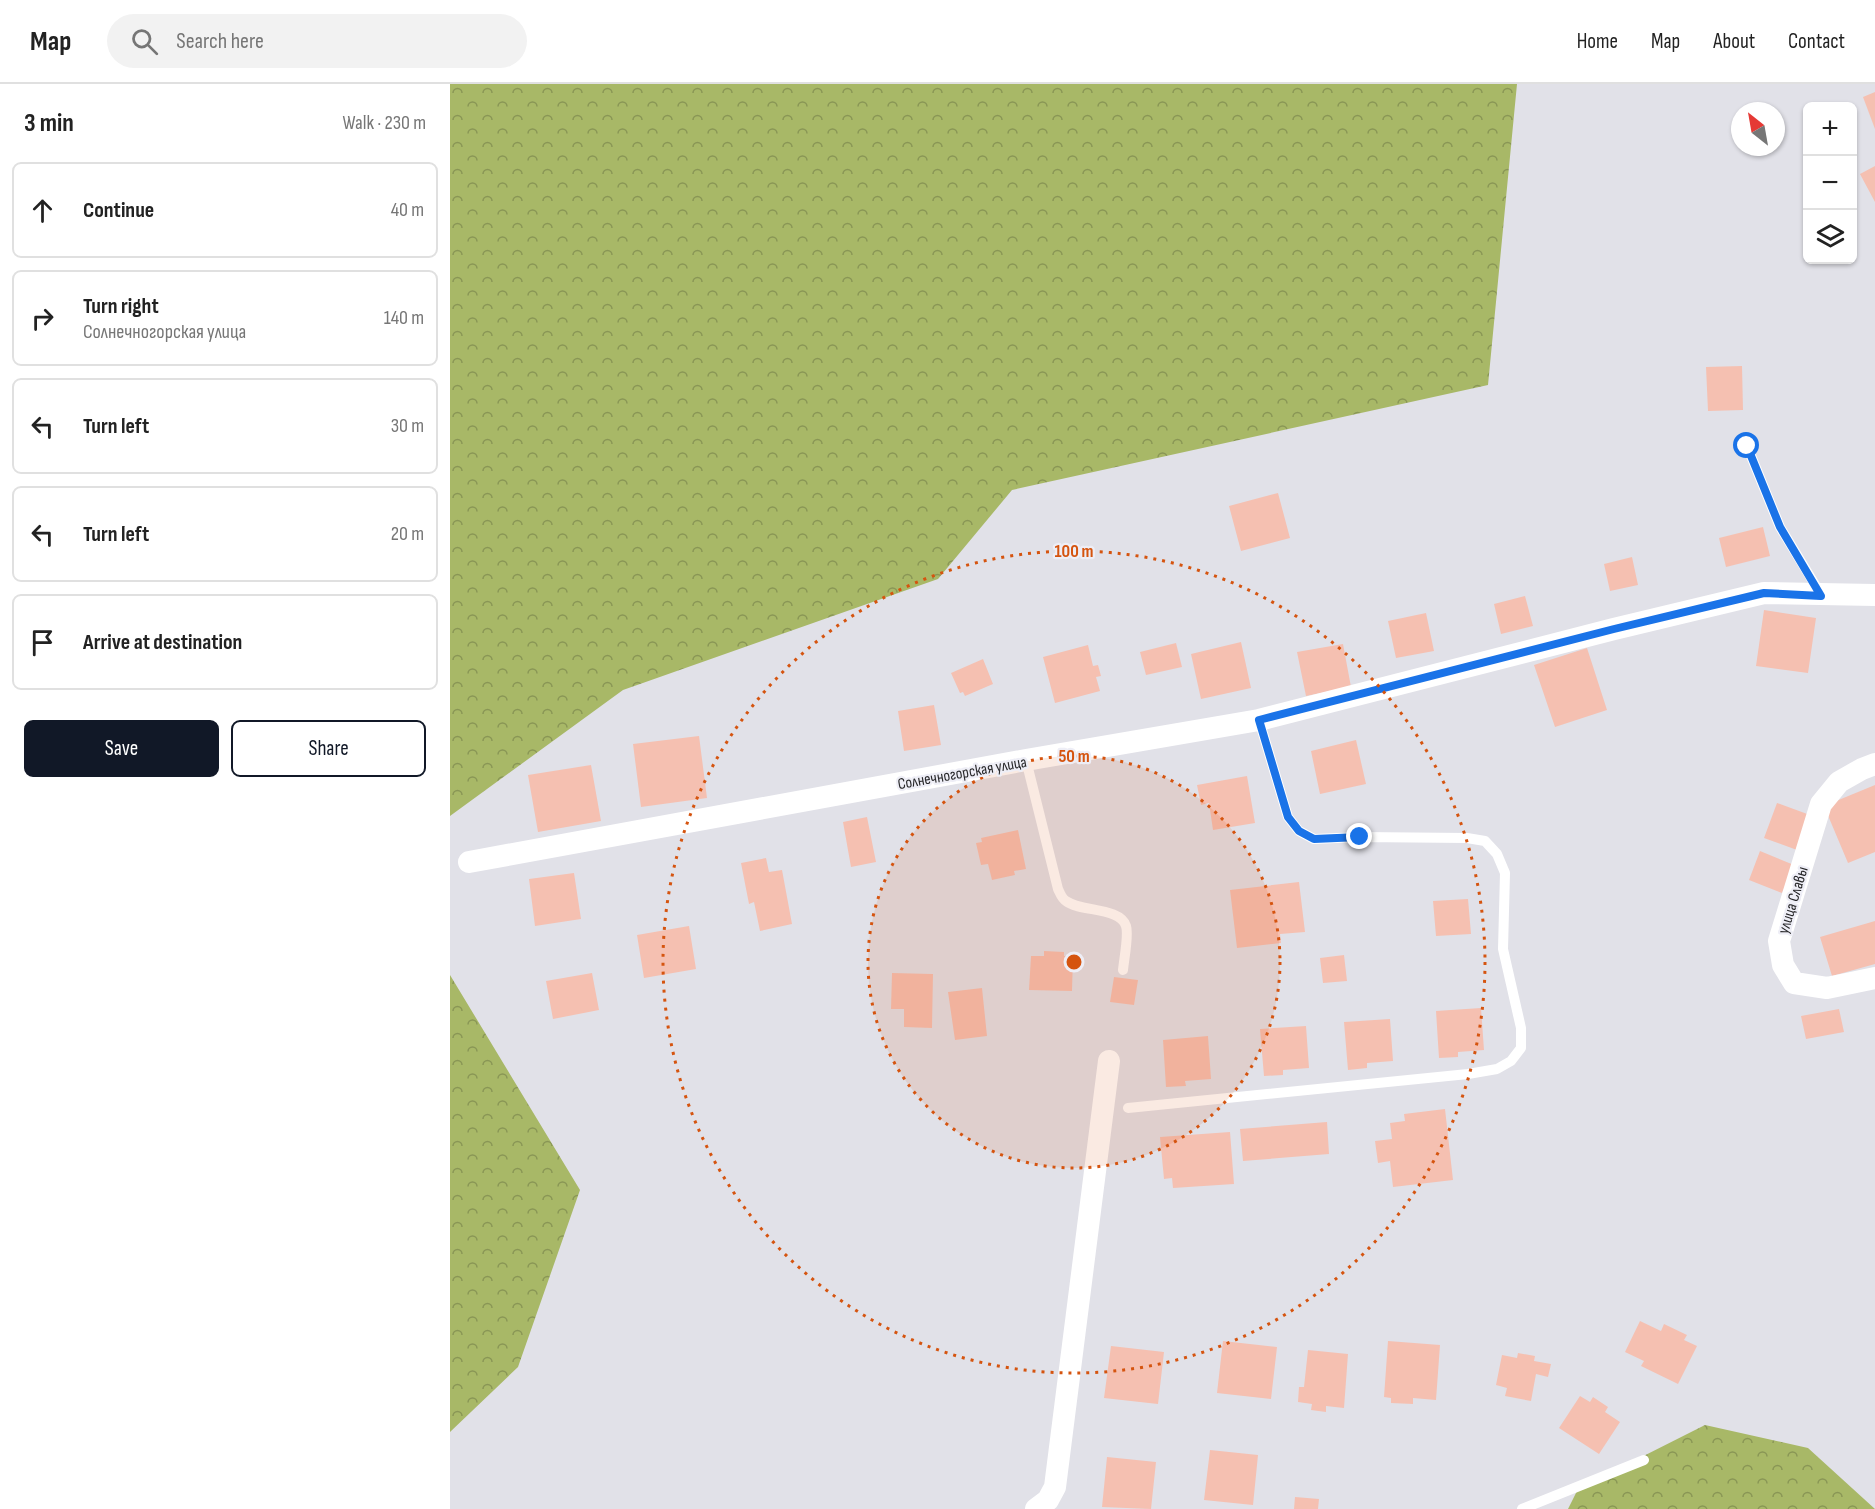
<!DOCTYPE html>
<html lang="en">
<head>
<meta charset="utf-8">
<style>
  :root { --surface:#fff; --page:#f2f2f2; --text:#222; --muted:#767676; --line:#e0e0e0; --accent:#111827 }
  body { margin:0; font-family:"Sofia Sans Condensed",sans-serif; background:var(--page); color:var(--text) }
  .controls { position:absolute; right:18px; top:18px; display:grid; overflow:hidden; border-radius:9px; box-shadow:0 2px 4px #0004 }
  .controls button { width:54px; height:54px; display:grid; place-items:center; padding:0; border:0; border-bottom:2px solid var(--line); background:var(--surface); color:var(--text); font:30px sans-serif }
  .compass { position:absolute; left:1281px; top:18px; width:54px; height:54px; border-radius:50%; background:var(--surface); box-shadow:0 2px 4px #0004; rotate:329deg }
  .stop { position:absolute; width:18px; height:18px; margin:-14px; border:4px solid #1a73e8; border-radius:50%; background:#fff }
  .stop.end { background:#1a73e8; border-color:#fff; box-shadow:0 2px 6px #0008 }
  .list { margin:0; padding:0; list-style:none }
  h2 { display:flex; justify-content:space-between; align-items:center; height:78px; margin:0; padding:0 24px; font-size:26px }
  h2 small { font-size:20px; font-weight:400; color:var(--muted) }
  .list li { display:grid; grid-template-columns:39px 1fr auto; gap:18px; align-items:center; box-sizing:border-box; height:96px; margin:0 12px 12px; padding:0 12px; border:2px solid var(--line); border-radius:9px }
  .list b { display:block; font-size:22px; white-space:nowrap }
  .list p { margin:0; font-size:20px; white-space:nowrap; color:var(--muted) }
  .list em { font-size:20px; font-style:normal; color:var(--muted) }
  .actions { display:flex; gap:12px; padding:18px 24px }
  .actions a { flex:1; padding:14px 0; border:2px solid var(--accent); border-radius:9px; text-align:center; font-size:21px; color:var(--accent) }
  .actions .main { background:var(--accent); color:#fff }
  .icon { flex:none; width:33px; height:33px; fill:none; stroke:currentColor; stroke-width:2; stroke-linecap:round; stroke-linejoin:round }
  .map { position:relative; flex:none; width:1425px; height:1425px; overflow:hidden }
  header { display:flex; align-items:center; gap:36px; box-sizing:border-box; height:84px; padding:0 30px; background:var(--surface); border-bottom:2px solid var(--line) }
  header strong { font-size:28px }
  nav { display:flex; gap:33px; margin-inline-start:auto; font-size:21px }
  .search { width:420px; height:54px; background:var(--page); display:flex; align-items:center; gap:15px; box-sizing:border-box; padding:0 21px; border-radius:33px; color:var(--muted); font-size:22px }
  main { display:flex }
  aside { flex:1; background:var(--surface) }
  .map>svg:first-child { display:block }
  .forest { fill:url(#forest-crowns) }
  .building { fill:#f5c0b1 }
  .lines { fill:none; stroke-linecap:round; stroke-linejoin:round }
  .service { stroke:#fff; stroke-width:10 }
  .minor { stroke:#fff; stroke-width:22 }
  .route { stroke:#1a73e8; stroke-width:8 }
  .ring { fill:none; stroke:#d5540f; stroke-width:3; stroke-dasharray:3 6 }
  .labels { text-anchor:middle; stroke-width:4.5; stroke-linejoin:round; paint-order:stroke }
  .street-label { font-size:16px; fill:#272729; stroke:#eeeef6 }
  .centre { fill:#d5540f; stroke:#eeeef6; stroke-width:3 }
  .ring-label { font-size:18px; text-anchor:middle; font-weight:bold; fill:#d5540f; stroke:#eeeef6; stroke-width:4.5; stroke-linejoin:round; paint-order:stroke }
</style>
</head>
<body>
<header>
<strong>Map</strong>
<div class="search"><svg class="icon" aria-label="search" viewBox="0 0 24 24"><circle cx="10" cy="10" r="6"/><path d="M15 15l6 6"/></svg>Search here</div>
<nav><a>Home</a><a>Map</a><a>About</a><a>Contact</a></nav>
</header>
<main>
<aside>
<h2>3 min<small>Walk · 230 m</small></h2>
<ul class="list">
<li><svg class="icon" aria-label="ahead" viewBox="0 0 24 24"><path d="M12 20V5M6 11l6-6 6 6"/></svg><div><b>Continue</b></div><em>40 m</em></li>
<li><svg class="icon" aria-label="right" viewBox="0 0 24 24"><path d="M7 20v-9h11M14 6l5 5-5 5"/></svg><div><b>Turn right</b><p>Солнечногорская улица</p></div><em>140 m</em></li>
<li><svg class="icon" aria-label="left" viewBox="0 0 24 24"><path d="M17 20v-9H6M10 6l-5 5 5 5"/></svg><div><b>Turn left</b></div><em>30 m</em></li>
<li><svg class="icon" aria-label="left" viewBox="0 0 24 24"><path d="M17 20v-9H6M10 6l-5 5 5 5"/></svg><div><b>Turn left</b></div><em>20 m</em></li>
<li><svg class="icon" aria-label="arrive" viewBox="0 0 24 24"><path d="M6 21V4h12l-3 4 3 4H6"/></svg><div><b>Arrive at destination</b></div></li>
</ul>
<div class="actions"><a class="main">Save</a><a>Share</a></div>
</aside>
<div class="map">
<svg width="1425" height="1425" viewBox="0 0 1425 1425">
  <defs>
    <pattern id="forest-crowns" width="20" height="18" patternUnits="userSpaceOnUse" patternTransform="scale(1.5)"><rect width="20" height="18" fill="#a8b867"/><path d="M2 6a3 3 0 1 1 6 0M12 15a3 3 0 1 1 6 0" fill="none" stroke="#899655"/></pattern>
  </defs>
  <rect width="100%" height="100%" fill="#e1e1e8"/>
  <path class="forest" d="M0 0H1067L1038 301 562 406 488 495 173 606 0 732Z
    M0 891 130 1106 68 1283 0 1348Z
    M1255 1341 1358 1364 1425 1425H1118L1128 1405Z"/>
  <path class="building" d="M1425 8V45L1413 13Z
    M1425 82V118L1410 90Z
    M1292 282 1293 326 1258 327 1256 283Z
    M828 409 840 454 791 467 779 422Z
    M1313 443 1320 472 1276 483 1269 454Z
    M1182 473 1188 501 1160 507 1154 480Z
    M1075 512 1083 542 1051 550 1044 520Z
    M1314 526 1366 534 1358 589 1306 582Z
    M976 529 984 567 946 574 938 537Z
    M791 558 801 604 751 615 741 570Z
    M726 559 732 583 696 591 690 568Z
    M893 560 901 603 856 612 847 568Z
    M638 561 643 582 648 581 651 592 646 593 650 607 605 619 593 573Z
    M1137 564 1157 626 1105 643 1084 581Z
    M533 575 543 600 515 612 513 608 510 609 501 589Z
    M484 621 491 661 454 667 448 627Z
    M249 652 257 714 191 723 183 660Z
    M906 656 916 700 870 710 861 667Z
    M141 681 151 737 88 748 78 691Z
    M797 692 805 739 763 746 759 719 751 721 747 701Z
    M1425 701V768L1398 779 1374 722Z
    M1327 719 1360 731 1347 766 1314 754Z
    M417 733 426 778 401 783 393 738Z
    M568 746 576 785 564 787 565 791 542 796 538 780 531 781 526 759 532 758 531 754Z
    M1310 767 1344 781 1332 809 1299 796Z
    M316 774 319 788 332 786 342 840 310 847 304 818 299 820 291 779Z
    M124 789 131 835 85 842 79 795Z
    M849 798 855 848 830 850 831 859 787 864 780 806Z
    M1018 815 1021 850 986 852 983 817Z
    M1425 837V880L1382 892 1370 853Z
    M239 842 246 885 194 894 187 851Z
    M594 867 614 868V872H623L622 907 579 906 581 872H594Z
    M894 871 897 897 873 899 870 874Z
    M142 889 149 926 103 935 96 897Z
    M442 889 483 890 482 944 454 943V925H441Z
    M664 893 688 896 684 921 660 918Z
    M532 904 537 952 505 956 498 908Z
    M1031 924 1034 966 1008 968V973L989 974 986 927Z
    M1389 925 1394 948 1356 955 1351 932Z
    M940 935 943 977 917 979V984L898 986 894 938Z
    M856 942 859 984 833 986V991L814 992 810 945Z
    M758 952 761 995 735 997 736 1002 716 1003 713 956Z
    M995 1025 1003 1096 943 1103 940 1077 928 1079 925 1057 942 1055 940 1039 955 1037 954 1030Z
    M877 1038 879 1070 793 1077 790 1045Z
    M780 1048 784 1100 723 1104 722 1094 714 1095 710 1053Z
    M1190 1237 1211 1247 1214 1240 1237 1251 1234 1256 1247 1262 1228 1300 1191 1282 1194 1277 1175 1268Z
    M773 1257 827 1263 821 1315 767 1309Z
    M938 1257 990 1261 986 1316 963 1314V1320L941 1319V1314L934 1313Z
    M661 1262 714 1268 708 1320 654 1314Z
    M858 1266 898 1270 894 1324 876 1322V1328L861 1326 862 1320 848 1318 849 1303H854Z
    M1068 1269 1085 1272 1084 1277 1101 1280 1098 1293 1086 1290 1081 1317 1055 1312 1057 1304 1046 1301 1052 1271 1067 1274Z
    M1130 1312 1140 1318 1143 1313 1158 1323 1155 1328 1170 1338 1149 1370 1109 1344Z
    M760 1366 808 1371 803 1421 754 1416Z
    M657 1373 706 1378 701 1425 652 1423Z
    M845 1413 869 1415 868 1425H844Z"/>
  <g class="lines">
    <path class="service" d="M1297 362 1330 443 1370 509
      M576 676 608 805C610 809 612 815 616 817 630 828 670 823 676 842 679 851 674 875 673 886
      M678 1024 1018 990 1047 985 1061 977 1071 964V944L1053 865 1055 789 1047 770 1035 757 1017 754 910 753 864 755 849 747 838 733 809 636
      M1072 1425 1194 1376"/>
    <path class="minor" d="M1425 680 1412 685 1389 698 1371 720 1329 857 1333 881 1344 899 1377 904 1425 894
      M19 778 576 676 809 636 1164 545 1314 509 1425 511
      M586 1425 598 1416 605 1403 659 977"/>
  </g>
  <g class="lines">
    <path class="route" d="M910 753 864 755 849 747 838 733 809 636 1164 545 1314 509 1371 512 1330 443 1297 362"/>
  </g>
  <circle cx="624" cy="878" r="206" fill="#d5540f" fill-opacity=".12"/>
  <g class="ring">
    <circle cx="624" cy="878" r="206"/>
    <circle cx="624" cy="878" r="411"/>
  </g>
  <g class="labels">
    <g class="street-label">
      <text transform="translate(512 688) rotate(-10)" y="6">Солнечногорская улица</text>
      <text transform="translate(1342 816) rotate(-73)" y="6">улица Славы</text>
    </g>
  </g>
  <circle cx="624" cy="878" r="9" class="centre"/>
  <g class="ring-label">
    <text x="624" y="473">100 m</text>
    <text x="624" y="678">50 m</text>
  </g>
</svg>
<div class="controls">
<button>+</button>
<button>−</button>
<button><svg class="icon" aria-label="layers" viewBox="0 0 24 24"><path d="M12 4l9 5-9 5-9-5zM3 14l9 5 9-5"/></svg></button>
</div>
<svg class="compass" viewBox="-18 -18 36 36"><path d="M0-13l5 13h-10z" fill="#e53935"/><path d="M0 13l5-13h-10z" fill="#767676"/></svg>
<div class="stop" style="left:1297px;top:362px"></div>
<div class="stop end" style="left:910px;top:753px"></div>
</div>
</main>
</body>
</html>
